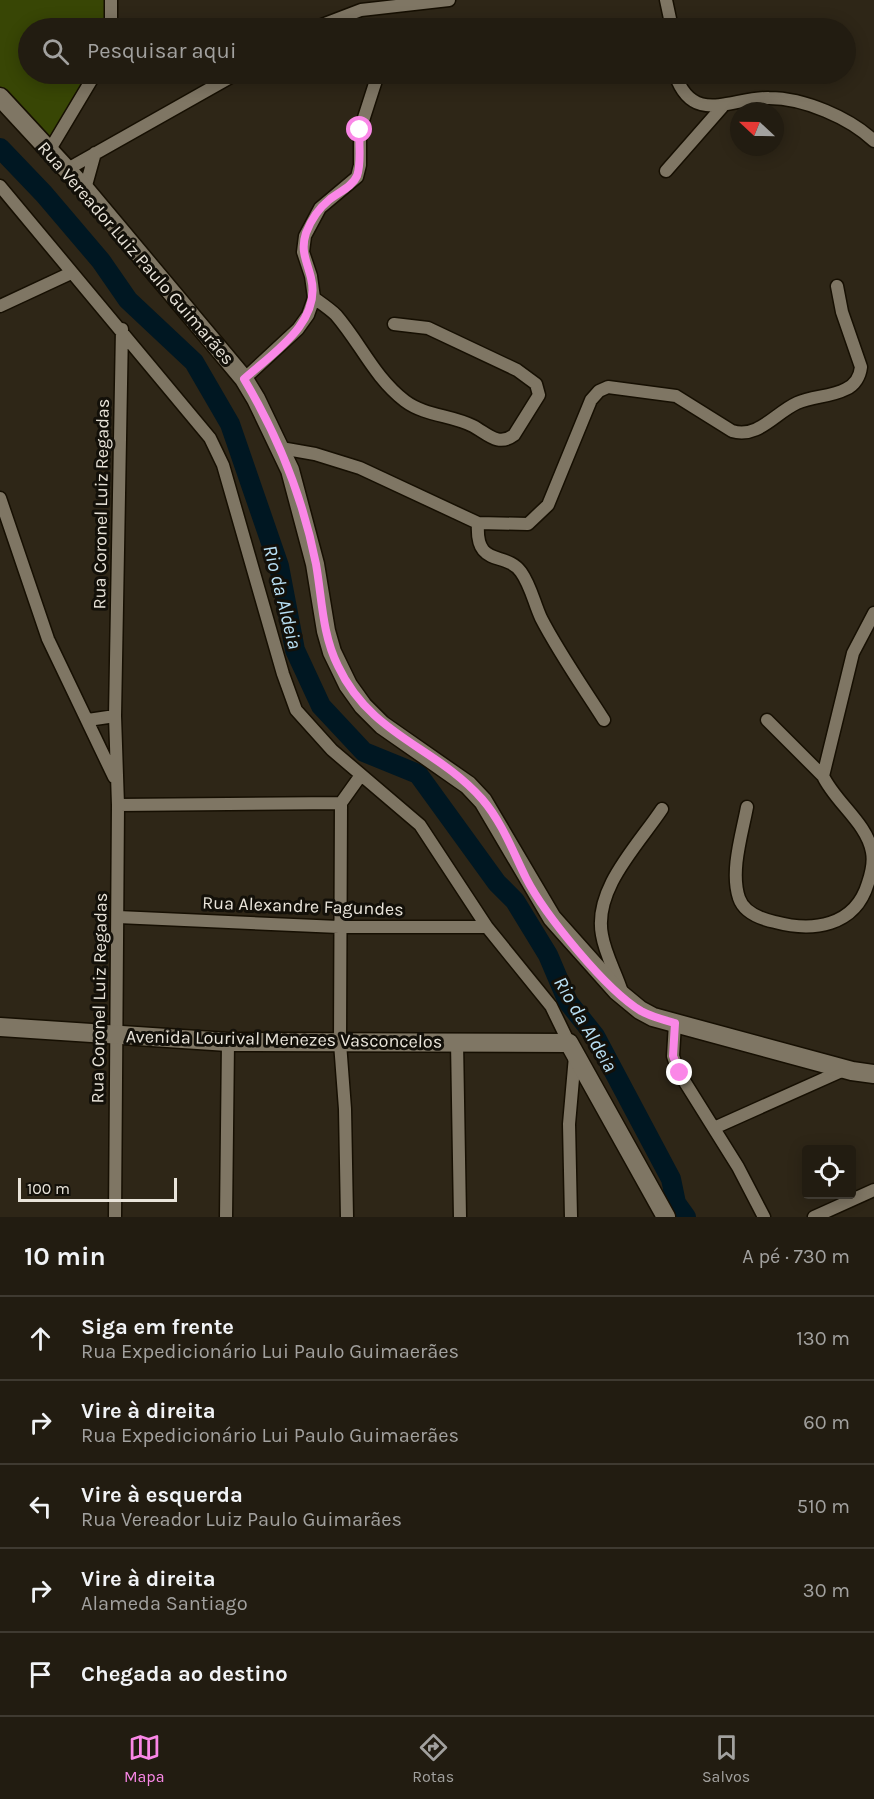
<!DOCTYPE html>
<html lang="pt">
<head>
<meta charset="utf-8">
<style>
  :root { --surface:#221c11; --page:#2a251a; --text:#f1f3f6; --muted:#a2a19f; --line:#3f3a31; --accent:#fa87e7 }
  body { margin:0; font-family:Karla,sans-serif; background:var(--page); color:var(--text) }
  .controls { position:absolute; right:18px; bottom:18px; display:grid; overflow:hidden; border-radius:6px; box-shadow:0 3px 15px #0003 }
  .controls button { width:54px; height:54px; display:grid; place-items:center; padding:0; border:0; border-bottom:2px solid var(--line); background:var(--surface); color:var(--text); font:30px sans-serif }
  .compass { position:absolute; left:730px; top:102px; width:54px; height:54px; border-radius:50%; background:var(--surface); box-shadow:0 3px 15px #0003; rotate:292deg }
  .scale { position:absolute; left:18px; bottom:15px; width:159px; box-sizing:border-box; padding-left:6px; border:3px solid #e9e4da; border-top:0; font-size:16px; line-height:21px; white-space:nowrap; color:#e9e4da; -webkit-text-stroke:4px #131009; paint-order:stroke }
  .stop { position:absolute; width:18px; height:18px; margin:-14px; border:4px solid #fa87e7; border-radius:50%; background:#fff }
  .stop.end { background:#fa87e7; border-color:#fff; box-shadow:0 2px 6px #0008 }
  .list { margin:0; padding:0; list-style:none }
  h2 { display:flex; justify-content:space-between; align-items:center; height:78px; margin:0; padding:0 24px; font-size:26px }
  h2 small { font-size:20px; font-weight:400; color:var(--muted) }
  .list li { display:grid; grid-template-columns:39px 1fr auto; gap:18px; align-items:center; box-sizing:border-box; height:84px; padding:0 24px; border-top:2px solid var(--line) }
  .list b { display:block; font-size:22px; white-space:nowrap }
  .list p { margin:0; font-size:20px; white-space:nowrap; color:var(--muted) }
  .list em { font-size:20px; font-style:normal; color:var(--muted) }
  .icon { flex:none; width:33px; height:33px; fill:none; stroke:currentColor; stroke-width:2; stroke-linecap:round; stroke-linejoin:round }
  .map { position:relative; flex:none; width:874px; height:1217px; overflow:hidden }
  .search { position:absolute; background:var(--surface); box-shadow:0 3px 15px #0003; left:18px; right:18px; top:18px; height:66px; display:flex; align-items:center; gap:15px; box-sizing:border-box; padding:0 21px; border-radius:33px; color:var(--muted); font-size:22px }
  .sheet { height:498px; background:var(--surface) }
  nav { display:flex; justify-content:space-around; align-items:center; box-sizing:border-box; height:84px; border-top:2px solid var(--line); background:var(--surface); font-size:16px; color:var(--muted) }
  nav a { display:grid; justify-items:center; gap:3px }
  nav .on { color:var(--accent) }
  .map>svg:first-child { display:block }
  .green { fill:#384605 }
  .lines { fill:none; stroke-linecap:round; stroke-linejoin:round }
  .river { stroke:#001722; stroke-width:20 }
  .street-casing { stroke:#160f02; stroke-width:15 }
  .secondary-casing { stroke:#160f02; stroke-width:21 }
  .street { stroke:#7f7664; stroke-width:12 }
  .secondary { stroke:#7f7664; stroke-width:18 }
  .route { stroke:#fa87e7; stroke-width:8 }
  .labels { text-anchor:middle; stroke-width:6; stroke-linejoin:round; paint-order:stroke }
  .street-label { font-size:18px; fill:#e9e4da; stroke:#131009 }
  .water-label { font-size:20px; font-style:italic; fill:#b9e0f5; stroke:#131009 }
</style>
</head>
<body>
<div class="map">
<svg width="874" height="1217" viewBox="0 0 874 1217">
  <rect width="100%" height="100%" fill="#2e2617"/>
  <path class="green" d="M0 0H104L105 28H28V74H89L49 143 0 89Z"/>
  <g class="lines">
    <path class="river" d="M0 148 44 194 101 261 128 300 194 362 230 424 279 566 295 650 321 706 364 752 418 774 497 883 515 901 548 955 568 1002 595 1036 671 1179 676 1203 686 1217"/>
    <g class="street-casing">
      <path id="street" d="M666 0 672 28
        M111 28V0
        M314 28 361 10 449 0
        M675 74C693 127 732 97 769 98 804 98 850 118 874 141
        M49 151 95 74
        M66 170 236 74
        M666 171 723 106
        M0 186 210 438 223 465 283 674 296 710 332 750 420 825 487 927 551 1006 569 1043
        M85 189 95 153
        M314 298C321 303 330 309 336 315 361 344 374 377 405 401 425 416 452 415 473 426 488 434 498 447 514 435L539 395 536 384 517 370 428 328 394 324
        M0 306 71 273
        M244 379 298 329 308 315 314 298 311 276 303 252 305 236 320 208 357 177 360 165V130L378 74
        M281 448 315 454 360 468 478 523 528 524 548 505 591 400 599 391 608 387 676 396 732 431C758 439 775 413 797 403 813 396 831 397 846 389 855 385 860 376 861 367L842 312 837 286
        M0 498 48 639 114 777
        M478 523C475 569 505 550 521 572 531 586 534 603 541 618 559 653 583 687 604 720
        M88 720 115 716
        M767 720 823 776
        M118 805 341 803
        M747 807C742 834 730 871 739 898 744 913 761 919 775 922 812 932 855 927 868 883 871 874 874 862 872 852 867 823 835 802 823 776L853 653 874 613
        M118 917 339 927H487
        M622 992C616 973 605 954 602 935 593 889 639 844 662 809
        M675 1023 673 1056 678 1071 738 1167 764 1217
        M457 1042 460 1217
        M714 1128 846 1069
        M115 1217 118 805 115 716 122 329
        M226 1217 228 1042
        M347 1217 345 1109 340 1043 341 803 361 775
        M571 1217 569 1124 575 1056
        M814 1217 874 1190"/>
    </g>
    <g class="secondary-casing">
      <path id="secondary" d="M0 97 85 189 244 379 256 399 290 470 315 564 326 631 332 652 348 685 363 706 382 725 468 785 483 801 552 918 617 991 640 1010 653 1017 852 1071 874 1074
        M0 1027 228 1042 569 1043 666 1217"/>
    </g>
    <use href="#street" class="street"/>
    <use href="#secondary" class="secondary"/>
  </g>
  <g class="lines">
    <path class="route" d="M360 130C358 144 362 162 357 176 352 187 339 192 329 200 319 208 311 220 306 233 300 251 307 261 311 278 322 322 273 353 244 379 279 438 303 498 316 564 322 598 322 634 338 666 371 736 435 746 482 799 502 822 513 852 526 878 545 915 606 990 641 1011 652 1017 664 1020 675 1023L673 1056 680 1073"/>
  </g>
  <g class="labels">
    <g class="street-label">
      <text transform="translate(136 253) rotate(49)" y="6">Rua Vereador Luiz Paulo Guimarães</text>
      <text transform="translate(101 504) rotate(-89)" y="6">Rua Coronel Luiz Regadas</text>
      <text transform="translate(303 906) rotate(2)" y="6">Rua Alexandre Fagundes</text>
      <text transform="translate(99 998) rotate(-89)" y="6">Rua Coronel Luiz Regadas</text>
      <text transform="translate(284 1039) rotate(1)" y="6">Avenida Lourival Menezes Vasconcelos</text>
    </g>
    <g class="water-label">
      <text transform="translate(283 597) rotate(76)" y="7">Rio da Aldeia</text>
      <text transform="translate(586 1024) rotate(60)" y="7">Rio da Aldeia</text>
    </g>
  </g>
</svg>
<div class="controls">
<button><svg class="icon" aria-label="locate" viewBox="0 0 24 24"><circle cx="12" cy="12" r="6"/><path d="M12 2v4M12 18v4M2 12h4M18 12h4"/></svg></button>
</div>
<svg class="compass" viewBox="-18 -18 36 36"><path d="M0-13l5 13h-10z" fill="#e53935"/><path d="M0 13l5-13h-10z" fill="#a2a19f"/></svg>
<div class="scale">100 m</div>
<div class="stop" style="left:360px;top:130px"></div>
<div class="stop end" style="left:680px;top:1073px"></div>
<div class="search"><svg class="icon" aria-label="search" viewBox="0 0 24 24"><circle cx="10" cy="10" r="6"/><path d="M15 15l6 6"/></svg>Pesquisar aqui</div>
</div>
<section class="sheet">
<h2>10 min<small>A pé · 730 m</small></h2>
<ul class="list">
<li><svg class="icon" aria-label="ahead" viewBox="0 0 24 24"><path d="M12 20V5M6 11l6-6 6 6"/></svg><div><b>Siga em frente</b><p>Rua Expedicionário Lui Paulo Guimaerães</p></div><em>130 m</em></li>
<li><svg class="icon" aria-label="right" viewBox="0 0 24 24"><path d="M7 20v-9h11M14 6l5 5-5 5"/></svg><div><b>Vire à direita</b><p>Rua Expedicionário Lui Paulo Guimaerães</p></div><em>60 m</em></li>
<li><svg class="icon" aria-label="left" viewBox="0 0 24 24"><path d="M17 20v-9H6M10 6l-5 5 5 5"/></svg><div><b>Vire à esquerda</b><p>Rua Vereador Luiz Paulo Guimarães</p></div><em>510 m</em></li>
<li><svg class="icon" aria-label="right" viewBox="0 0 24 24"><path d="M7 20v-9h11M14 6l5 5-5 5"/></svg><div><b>Vire à direita</b><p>Alameda Santiago</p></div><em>30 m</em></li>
<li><svg class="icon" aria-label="arrive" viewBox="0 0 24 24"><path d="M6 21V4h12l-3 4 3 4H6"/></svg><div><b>Chegada ao destino</b></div></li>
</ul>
</section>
<nav>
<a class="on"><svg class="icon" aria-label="map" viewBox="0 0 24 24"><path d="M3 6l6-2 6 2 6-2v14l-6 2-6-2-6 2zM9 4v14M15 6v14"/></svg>Mapa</a>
<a><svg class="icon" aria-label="directions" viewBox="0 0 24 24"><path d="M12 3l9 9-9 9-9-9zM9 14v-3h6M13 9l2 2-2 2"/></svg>Rotas</a>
<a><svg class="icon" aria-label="saved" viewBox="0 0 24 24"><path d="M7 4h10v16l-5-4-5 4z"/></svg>Salvos</a>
</nav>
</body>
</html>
